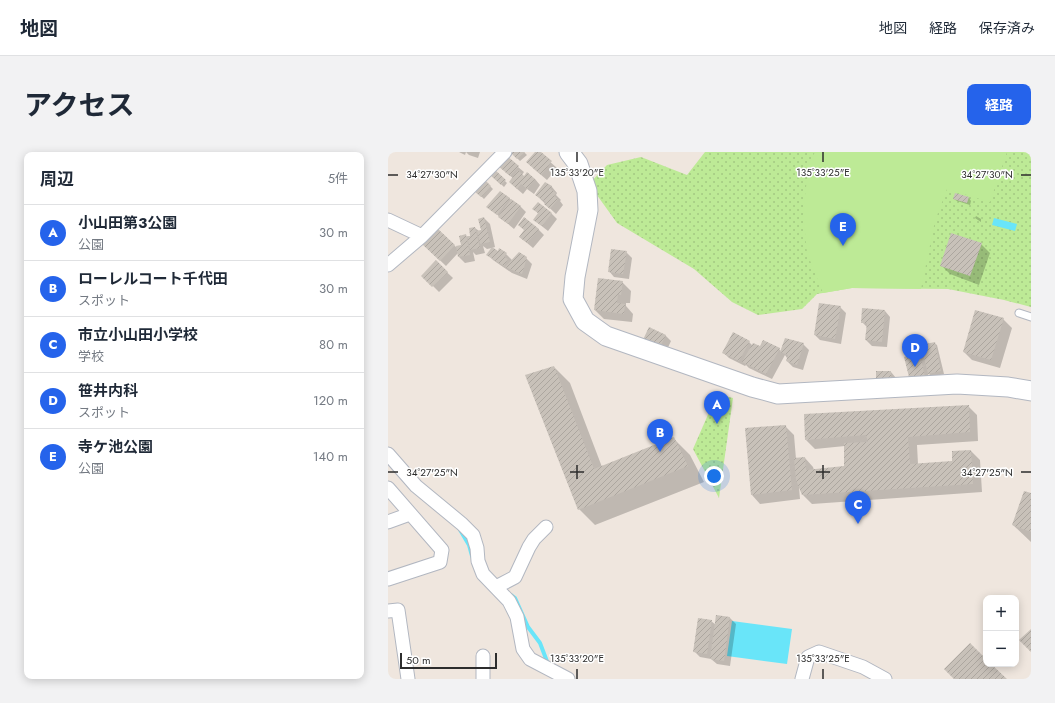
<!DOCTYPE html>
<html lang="ja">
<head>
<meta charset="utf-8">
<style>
  :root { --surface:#fff; --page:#f2f2f3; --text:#1f2937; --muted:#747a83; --line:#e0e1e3; --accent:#2563eb }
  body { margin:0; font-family:Jost,"Noto Sans JP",sans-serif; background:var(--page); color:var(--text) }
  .controls { position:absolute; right:12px; bottom:12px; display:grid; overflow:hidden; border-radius:8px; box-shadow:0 2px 10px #0003 }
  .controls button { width:36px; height:36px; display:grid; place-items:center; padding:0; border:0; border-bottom:1px solid var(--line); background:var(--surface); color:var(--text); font:20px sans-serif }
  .scale { position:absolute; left:12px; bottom:10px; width:97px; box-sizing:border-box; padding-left:4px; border:2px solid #2d2d2d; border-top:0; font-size:11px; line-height:14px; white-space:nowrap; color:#2d2d2d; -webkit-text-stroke:3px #fff; paint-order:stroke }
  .you { position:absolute; left:326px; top:324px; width:14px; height:14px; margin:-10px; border:3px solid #fff; border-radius:50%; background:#1a73e8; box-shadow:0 0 0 6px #1a73e833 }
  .badge { display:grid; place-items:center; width:26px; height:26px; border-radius:50%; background:var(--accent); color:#fff; font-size:13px; font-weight:700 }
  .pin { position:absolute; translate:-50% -33px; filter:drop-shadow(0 1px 2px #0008) }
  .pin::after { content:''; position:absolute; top:21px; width:14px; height:12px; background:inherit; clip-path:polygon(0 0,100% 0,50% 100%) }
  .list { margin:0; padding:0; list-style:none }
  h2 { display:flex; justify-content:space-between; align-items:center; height:52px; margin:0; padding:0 16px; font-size:17px }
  h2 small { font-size:13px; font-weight:400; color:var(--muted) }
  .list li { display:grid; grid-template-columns:26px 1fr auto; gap:12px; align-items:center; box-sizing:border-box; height:56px; padding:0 16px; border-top:1px solid var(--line) }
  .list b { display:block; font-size:15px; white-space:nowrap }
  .list p { margin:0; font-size:13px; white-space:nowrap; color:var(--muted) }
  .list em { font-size:13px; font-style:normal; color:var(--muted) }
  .map { position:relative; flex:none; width:643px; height:527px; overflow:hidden; border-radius:8px }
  header { display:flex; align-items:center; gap:24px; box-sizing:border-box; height:56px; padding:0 20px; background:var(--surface); border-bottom:1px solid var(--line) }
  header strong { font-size:19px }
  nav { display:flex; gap:22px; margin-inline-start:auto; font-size:14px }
  .intro { display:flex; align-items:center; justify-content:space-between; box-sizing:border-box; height:96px; padding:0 24px }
  h1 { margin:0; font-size:28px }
  .button { padding:10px 18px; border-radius:8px; background:var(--accent); color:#fff; font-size:14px; font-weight:700 }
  main { display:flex; gap:24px; padding:0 24px }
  aside { flex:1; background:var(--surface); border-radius:8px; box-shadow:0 2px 10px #0003 }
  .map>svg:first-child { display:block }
  .grass { fill:url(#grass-dots) }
  .garden { fill:#bdea96 }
  .water { fill:#69e5f9 }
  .shadow { fill:#0003 }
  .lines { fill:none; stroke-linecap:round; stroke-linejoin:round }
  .stream { stroke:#69e5f9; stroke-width:4 }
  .building { fill:url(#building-hatch) }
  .lane-casing { stroke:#b2b7c1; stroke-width:9 }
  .street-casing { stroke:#b2b7c1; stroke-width:15 }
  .secondary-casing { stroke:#b2b7c1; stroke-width:21 }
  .lane { stroke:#fff; stroke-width:7 }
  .street { stroke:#fff; stroke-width:13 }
  .secondary { stroke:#fff; stroke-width:19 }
  .ticks { fill:none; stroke:#2d2d2d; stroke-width:1.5 }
  .ticks-label { font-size:10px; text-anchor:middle; fill:#2d2d2d; stroke:#fff; stroke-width:3; stroke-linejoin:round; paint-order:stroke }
</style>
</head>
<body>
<header>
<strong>地図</strong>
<nav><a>地図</a><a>経路</a><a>保存済み</a></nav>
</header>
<div class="intro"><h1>アクセス</h1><a class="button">経路</a></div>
<main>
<aside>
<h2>周辺<small>5件</small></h2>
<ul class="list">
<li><span class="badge">A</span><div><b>小山田第3公園</b><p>公園</p></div><em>30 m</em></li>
<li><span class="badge">B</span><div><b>ローレルコート千代田</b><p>スポット</p></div><em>30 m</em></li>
<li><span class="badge">C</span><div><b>市立小山田小学校</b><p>学校</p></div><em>80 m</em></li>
<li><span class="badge">D</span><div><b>笹井内科</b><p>スポット</p></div><em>120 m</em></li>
<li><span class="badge">E</span><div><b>寺ケ池公園</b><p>公園</p></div><em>140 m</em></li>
</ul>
</aside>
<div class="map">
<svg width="643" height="527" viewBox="0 0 643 527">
  <defs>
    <pattern id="grass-dots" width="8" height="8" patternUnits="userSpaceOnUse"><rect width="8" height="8" fill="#bdea96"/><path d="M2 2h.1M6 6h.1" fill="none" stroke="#a3c982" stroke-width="1.8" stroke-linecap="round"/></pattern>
    <pattern id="building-hatch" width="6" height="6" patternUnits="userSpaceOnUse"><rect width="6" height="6" fill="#c8c1b9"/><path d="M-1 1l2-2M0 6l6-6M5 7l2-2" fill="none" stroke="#aca69f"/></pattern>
  </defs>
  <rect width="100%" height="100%" fill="#efe6de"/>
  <path class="grass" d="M317 0H643V155L616 148 560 137 464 136 429 142 414 157 370 163 344 150 306 117 229 71 201 32 219 13 253 5 299 23Z
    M329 242 345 246 331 346 305 297Z"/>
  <path class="garden" d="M427 0H619L602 50 559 37 547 69 533 137 464 136 435 141 419 101 415 60 421 11Z"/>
  <path class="water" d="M606 66 629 72 627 79 604 73Z
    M344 469 404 477 399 512 339 504Z"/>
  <path class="shadow" d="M71 0H92L90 6 81 3 78 0 77 3Z
    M123 0H136L139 3 132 9Z
    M148 0H151L169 16 159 28 145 16Z
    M130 15 136 20 134 23 137 25 147 27 152 33 146 42 139 37 135 42 128 36 125 26 117 20Z
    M106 18 119 31 116 35 103 22Z
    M96 28 105 37 96 47 87 38Z
    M157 31 164 35 169 41 168 43 173 48 172 49 175 53 168 62 148 43Z
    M112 40 132 54 138 60 126 77 100 55Z
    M568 42 581 46 583 49 582 53 569 49 566 47Z
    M146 57 163 61 169 67 160 79 146 68 151 62Z
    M588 64 593 67V70L587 66Z
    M96 66 102 72 107 95 104 96 110 100 118 102 125 109 138 106 144 112 139 127 124 121 105 108 100 102 104 96 99 97 95 94 97 101 88 103 85 100 87 109 77 111 71 105 70 101 58 114 35 92 49 77 68 95 74 94 77 83 79 85 84 84 87 76 91 79 94 78Z
    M150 77 156 83 145 96 132 85Z
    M593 92 602 101 591 133 562 122 553 113Z
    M238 100 244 106 241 127 226 125 221 119Z
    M48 110 65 126 51 140 35 124Z
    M234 130 243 139 242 151H238V154L245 162 244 170 216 167 207 158Z
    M452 155 458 161 453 192 432 188 427 183Z
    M497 159 502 165 499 195 484 194 478 188 480 176 474 170Z
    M615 167 624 176 612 216 584 208 576 200Z
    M277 183 283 189 276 204 260 197Z
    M361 190 364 193 372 196 391 197 394 200 415 192 421 198 415 218 405 215 399 209V206L397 203 384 227 361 216 358 213 357 214 341 206 335 200Z
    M546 191 549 193 556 222 544 225 540 221 542 231 528 234 530 195 536 201Z
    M166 215 182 231 214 315 286 287 302 303 316 330 207 373 191 357Z
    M503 220 508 226 494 239Z
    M580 254 589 263 590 289 529 293 530 312 566 310 565 300 583 299 592 308 594 340 424 352 415 343 411 335 412 347 372 352 364 343 397 274 406 283 408 307 417 306 425 315 426 318 457 315V294L427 297 418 288Z
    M643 342V390L625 373Z
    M329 464 342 466 348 472 342 514 329 512 323 507 312 505 306 499 323 469 328 473Z"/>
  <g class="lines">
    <path class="stream" d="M71 376 81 393 84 404
      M123 443 127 446 140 475 152 491 160 512"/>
  </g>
  <path class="building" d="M122 0H137L129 7Z
    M147 0H153L164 9 153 23 138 10Z
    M119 4 131 14 122 24 110 14Z
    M106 17 118 28 113 33 101 22Z
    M130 18 136 24 139 20 147 27 139 37 133 32 129 37 121 30Z
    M96 27 103 34 93 45 86 39Z
    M157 30 164 34 162 37 168 41 166 44 170 47 162 57 156 52 158 50 147 43Z
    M112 39 122 46 109 63 98 55Z
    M567 41 581 45 579 51 565 47Z
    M123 47 133 54 120 72 110 65Z
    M150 50 164 61 154 74 145 68 150 61 144 57Z
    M96 65 102 90 92 92 89 79 93 78 90 67Z
    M136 65 151 77 139 91 131 85 136 78 130 73Z
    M87 75 92 96 82 98 79 84H82L81 76Z
    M49 76 67 93 52 109 34 92Z
    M563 81 594 91 582 124 552 114Z
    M78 82 82 103 70 105 68 94 73 93 71 84Z
    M104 95 110 99 111 96 119 101 116 105 120 107 116 114 98 103Z
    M223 97 239 99 235 122 220 120Z
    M131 100 139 105 134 122 117 115Z
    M48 108 60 120 44 135 33 124Z
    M210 126 235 129 233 143 230 142 229 151 237 152 236 162 206 158Z
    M431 151 453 154 447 187 426 183Z
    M474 156 497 158 494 190 477 188 479 171H473Z
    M587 158 616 166 603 208 575 200Z
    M261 175 278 183 270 199 253 192Z
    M345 180 362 189 351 209 334 201Z
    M397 186 416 191 409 213 398 209 400 203 392 200Z
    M375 188 392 196 378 222 354 210 365 191 372 194Z
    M547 190 553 219 540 222 533 193Z
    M530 194 537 225 522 229 516 205 519 204 517 197Z
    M166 214 206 317 286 285 300 314 190 358 137 223Z
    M488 219H503V234H488Z
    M581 253 582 280 520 285 522 312 564 309V299L583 298 585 332 414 343 408 328 406 306 417 305 418 318 456 314V291L480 290 478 283 417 288 416 262Z
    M398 273 404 338 363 343 357 276Z
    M636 339 643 341V380L624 373Z
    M328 463 342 465 336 509 322 507Z
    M310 466 324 468 319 502 305 500Z
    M643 477V500L631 488Z
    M582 491 598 507V512H603L619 527H566L556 517Z"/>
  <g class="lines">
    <g class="lane-casing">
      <path id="lane" d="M631 161 643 165"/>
    </g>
    <g class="street-casing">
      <path id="street" d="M0 68 34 84
        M0 113 34 84 117 0
        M0 302 28 334 74 372 85 383 89 396 90 409 95 422 121 449 129 465 135 497 142 507 180 527
        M0 336 54 398 52 410 0 427
        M0 370 22 362
        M108 435 127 425 141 395 146 387 158 375
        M0 459 10 458 20 527
        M95 504V527
        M414 527 420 505 431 500 475 515 497 527"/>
    </g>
    <g class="secondary-casing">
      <path id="secondary" d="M181 0 190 12 199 39 200 58 187 125 185 147 197 169 218 184 364 235 390 242 569 232 620 235 643 239"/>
    </g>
    <use href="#lane" class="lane"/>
    <use href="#street" class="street"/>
    <use href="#secondary" class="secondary"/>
  </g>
  <path class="ticks" d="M189 0V10M435 0V10M0 23H10M633 23H643M189 313V327M435 313V327M0 320H10M182 320H196M428 320H442M633 320H643M189 517V527M435 517V527"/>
  <g class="ticks-label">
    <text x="189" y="24">135°33'20"E</text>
    <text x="435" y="24">135°33'25"E</text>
    <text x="44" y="26">34°27'30"N</text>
    <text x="599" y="26">34°27'30"N</text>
    <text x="44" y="324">34°27'25"N</text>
    <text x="599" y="324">34°27'25"N</text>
    <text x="189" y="510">135°33'20"E</text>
    <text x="435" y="510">135°33'25"E</text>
  </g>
</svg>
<div class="controls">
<button>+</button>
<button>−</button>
</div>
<div class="scale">50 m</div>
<div class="you"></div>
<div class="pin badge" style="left:329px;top:272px">A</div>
<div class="pin badge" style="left:272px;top:300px">B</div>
<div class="pin badge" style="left:470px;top:372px">C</div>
<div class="pin badge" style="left:527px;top:215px">D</div>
<div class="pin badge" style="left:455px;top:94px">E</div>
</div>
</main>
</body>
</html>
